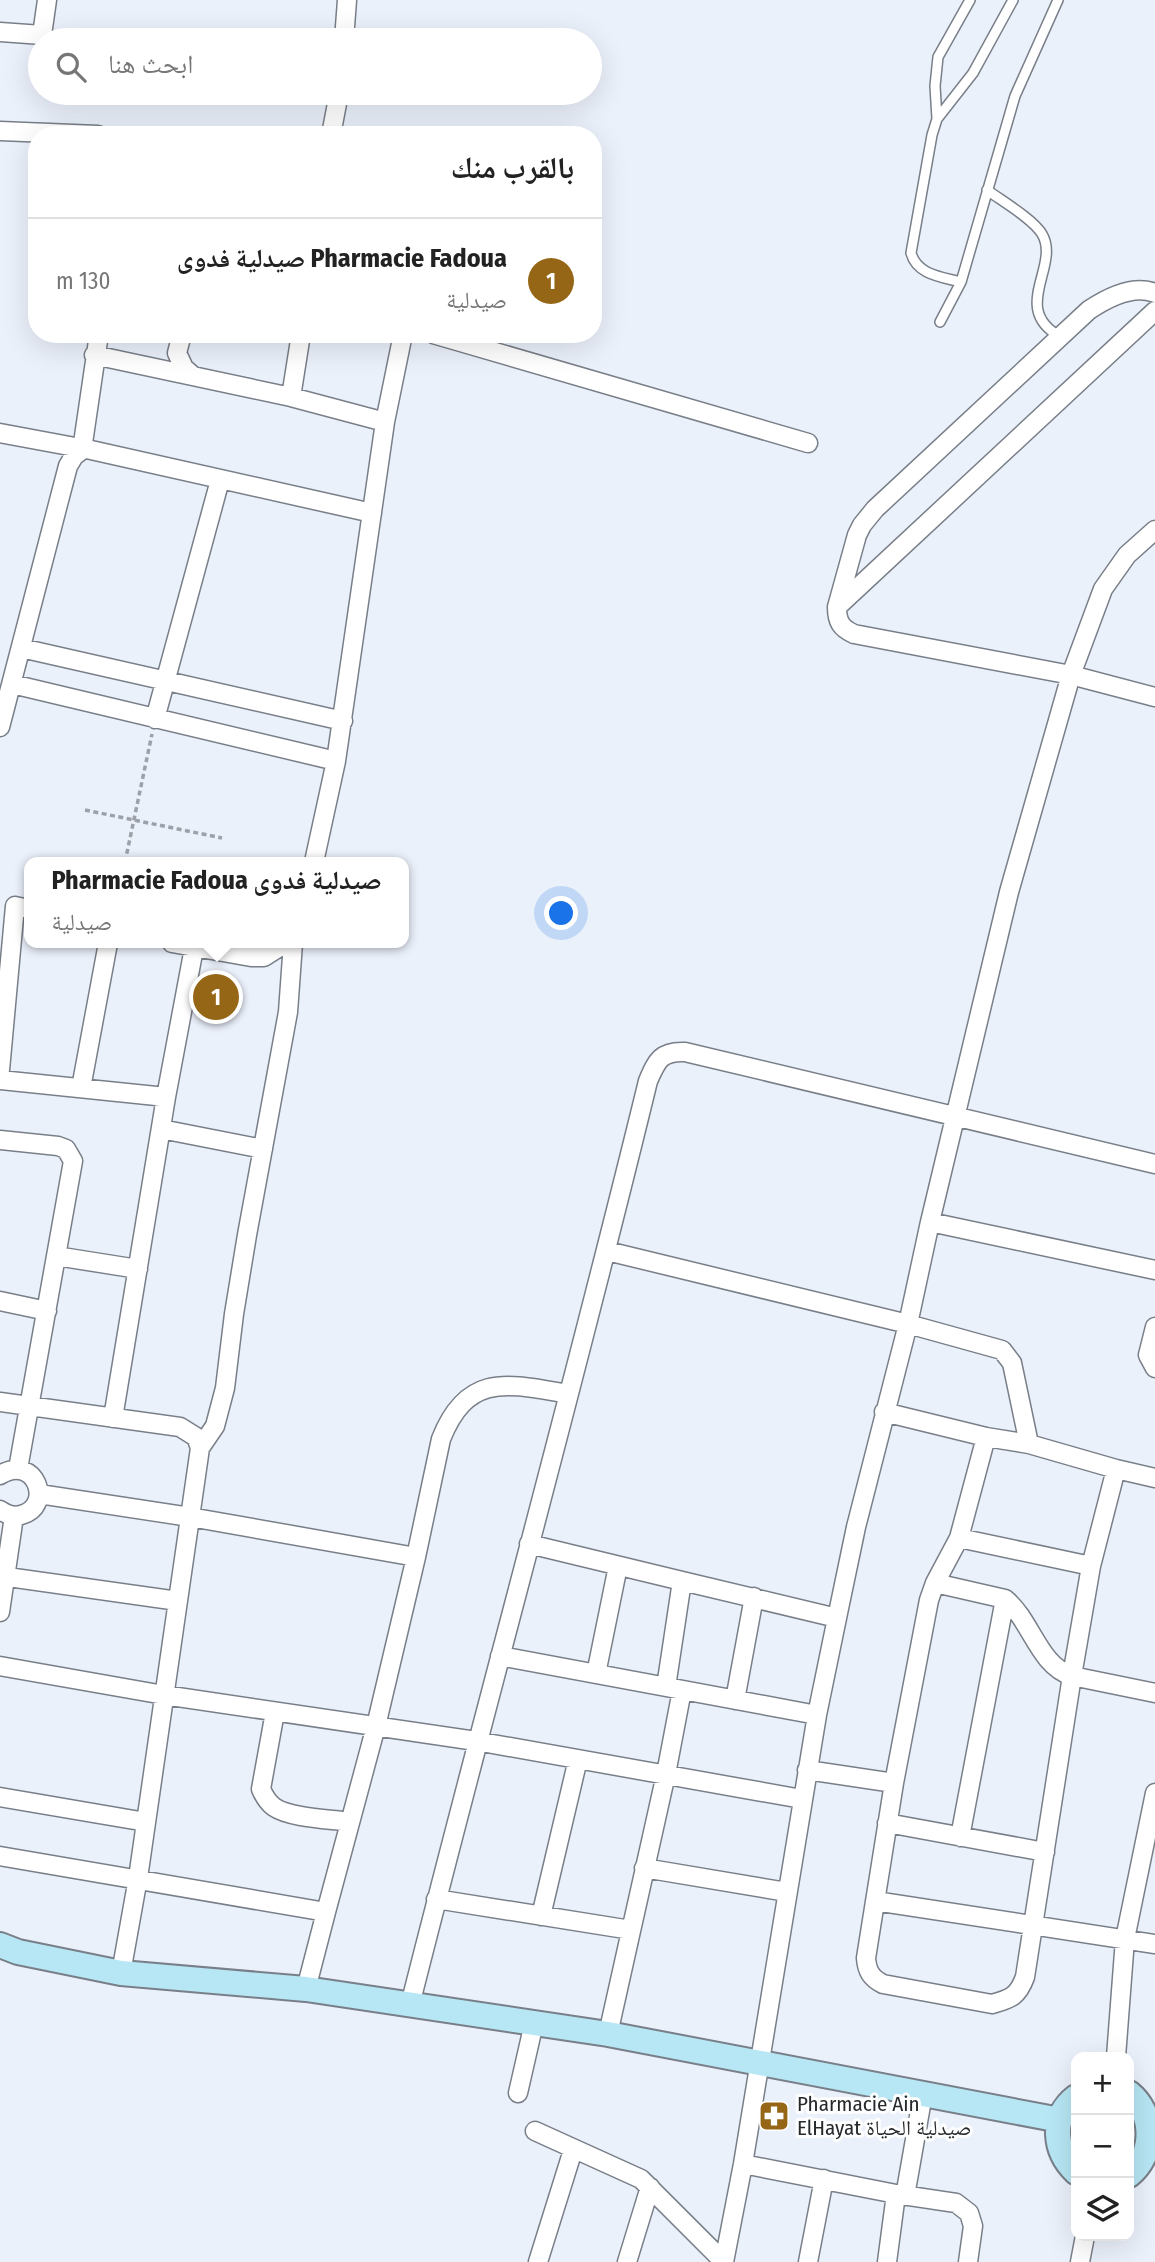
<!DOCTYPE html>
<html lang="ar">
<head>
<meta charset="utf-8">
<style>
  :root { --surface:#fff; --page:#f2f2f2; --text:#222; --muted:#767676; --line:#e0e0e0; --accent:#966617 }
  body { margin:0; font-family:"Fira Sans Condensed","Noto Naskh Arabic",sans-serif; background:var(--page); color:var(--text); direction:rtl }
  .controls { position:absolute; right:21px; bottom:21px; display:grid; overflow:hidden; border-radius:14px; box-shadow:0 7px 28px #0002 }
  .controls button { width:63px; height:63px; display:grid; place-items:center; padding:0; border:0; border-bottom:2px solid var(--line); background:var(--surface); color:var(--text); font:35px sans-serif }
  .you { position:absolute; left:562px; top:914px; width:24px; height:24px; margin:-18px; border:5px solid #fff; border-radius:50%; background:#1a73e8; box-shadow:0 0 0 10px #1a73e833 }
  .badge { display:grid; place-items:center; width:46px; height:46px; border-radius:50%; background:var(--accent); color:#fff; font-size:23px; font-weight:700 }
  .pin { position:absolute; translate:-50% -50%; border:4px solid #fff; box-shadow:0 2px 7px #0006 }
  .popup { position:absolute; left:24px; top:857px; width:385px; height:91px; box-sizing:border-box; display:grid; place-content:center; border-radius:14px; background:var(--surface); filter:drop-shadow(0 2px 5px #0005); font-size:23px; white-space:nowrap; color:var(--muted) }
  .popup b { font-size:26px; color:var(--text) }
  .popup::after { content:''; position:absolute; left:50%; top:100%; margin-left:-14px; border:14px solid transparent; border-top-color:var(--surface) }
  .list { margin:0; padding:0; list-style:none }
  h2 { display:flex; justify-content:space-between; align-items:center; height:91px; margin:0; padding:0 28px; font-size:30px }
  h2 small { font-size:23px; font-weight:400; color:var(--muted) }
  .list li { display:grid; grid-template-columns:46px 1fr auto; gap:21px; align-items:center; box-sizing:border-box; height:126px; padding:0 28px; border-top:2px solid var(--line) }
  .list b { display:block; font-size:26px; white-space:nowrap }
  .list p { margin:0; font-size:23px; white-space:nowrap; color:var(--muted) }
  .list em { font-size:23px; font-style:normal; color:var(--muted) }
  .icon { flex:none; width:38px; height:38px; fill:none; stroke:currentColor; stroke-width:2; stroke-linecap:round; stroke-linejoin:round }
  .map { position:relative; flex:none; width:1155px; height:2262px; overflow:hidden; direction:ltr }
  .search { position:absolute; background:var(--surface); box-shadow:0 7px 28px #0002; left:28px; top:28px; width:574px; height:77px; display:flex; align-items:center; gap:18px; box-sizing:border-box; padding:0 24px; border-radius:38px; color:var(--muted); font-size:26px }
  .panel { position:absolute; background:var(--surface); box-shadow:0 7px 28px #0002; left:28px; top:126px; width:574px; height:217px; border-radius:28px; direction:rtl }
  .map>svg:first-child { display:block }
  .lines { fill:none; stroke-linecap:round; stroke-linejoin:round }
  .lane-casing { stroke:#797f88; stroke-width:12 }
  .street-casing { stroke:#797f88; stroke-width:21 }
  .secondary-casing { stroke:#797f88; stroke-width:28 }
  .path { stroke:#9ca1a8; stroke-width:3.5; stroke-dasharray:5 3.5; stroke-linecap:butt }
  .lane { stroke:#fff; stroke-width:9 }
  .street { stroke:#fff; stroke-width:18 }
  .secondary { stroke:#b7e6f4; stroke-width:24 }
  .labels { text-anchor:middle; stroke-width:6; stroke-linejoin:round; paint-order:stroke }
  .poi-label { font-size:21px; fill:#26292c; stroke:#fefefe; text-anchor:start }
</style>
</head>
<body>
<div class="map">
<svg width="1155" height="2262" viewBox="0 0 1155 2262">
  <rect width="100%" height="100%" fill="#ebf1fb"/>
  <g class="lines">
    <g class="lane-casing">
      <path id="lane" d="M937 119 935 86 938 57 970 0
        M987 190C1002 201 1033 219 1042 234 1061 266 1009 309 1061 337
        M961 282C942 277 917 275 911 253L932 135 937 119 973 73 1013 0
        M940 322 961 282 1015 96 1058 0"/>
    </g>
    <g class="street-casing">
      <path id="street" d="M0 32 42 35 47 0
        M344 40 347 0
        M0 131 98 135
        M331 135 339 93
        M1155 293C1133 284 1107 298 1089 310L875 509 862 525 857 535 837 607C837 622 841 628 854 634L1071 675 1155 697
        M182 334 177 353 184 368 192 375
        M433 334 808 443
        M94 355 291 397 385 422
        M291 397 301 334
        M0 433 91 450 372 513
        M837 607 1155 311
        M21 648 343 721
        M12 684 336 761
        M155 719 220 480
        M0 727 68 466 74 456 82 450 99 334
        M314 862 336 761 385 422 403 334
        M172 943 251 957H264L286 943
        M0 1070 15 906 29 909
        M0 1080 166 1097 194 948
        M81 1088 108 943
        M161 1129 263 1149
        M0 1140 58 1146 66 1149 73 1161 18 1469
        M930 1222 1155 1270
        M607 1251 908 1324 1002 1350 1012 1363 1029 1444
        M56 1256 138 1269
        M0 1301 47 1311
        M1155 1327 1148 1355 1155 1368
        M0 1402 180 1427 196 1437 200 1448 138 1878 121 1973
        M884 1412 986 1437 1029 1444 1116 1469 1155 1478
        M113 1418 166 1097
        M986 1437 959 1538 1091 1566
        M200 1448 215 1426 225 1388 234 1314 247 1235 288 1012 293 943
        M1116 1469 1091 1566 1072 1676 1155 1693
        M0 1475C35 1453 55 1506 21 1515 13 1517 7 1515 0 1510
        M39 1494 190 1517 416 1557 376 1726 326 1912
        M529 1544 682 1581
        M416 1557 441 1439C468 1371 509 1384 569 1394
        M0 1576 178 1601
        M935 1583 1005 1599 960 1837
        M0 1612 14 1516
        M500 1656 817 1715
        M0 1666 164 1695 476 1741 802 1799
        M596 1674 618 1566
        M666 1687 682 1581 837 1618
        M735 1700 754 1597
        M275 1712 261 1789C264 1796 267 1802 274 1807 290 1818 329 1819 350 1822
        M807 1770 894 1783 866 1958C867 1971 871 1978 883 1984L992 2004C1011 1999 1018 1996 1025 1977L1072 1676C1038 1665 1032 1621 1005 1599
        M894 1783 929 1600 935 1583 959 1538
        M0 1797 146 1822
        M887 1823 1045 1852
        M0 1856 326 1912 306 1989
        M644 1868 787 1892
        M436 1899 631 1930
        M875 1901 1155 1944
        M541 1916 578 1759
        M410 2005C488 1696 573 1390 648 1081 657 1060 661 1051 685 1052L1155 1164
        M608 2034 666 1774 682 1690
        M1116 2057 1125 1939 1155 1793
        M518 2093 534 2023
        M535 2131 641 2179 724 2262
        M743 2164 896 2194 956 2203 969 2213 973 2226 968 2262
        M905 2196 923 2094
        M538 2262 573 2150
        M627 2262 650 2187
        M724 2262 743 2164 817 1715 837 1618 856 1527 908 1324 930 1222 1009 892 1071 675 1103 589 1127 555 1155 530
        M808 2262 824 2179
        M887 2262 896 2194
        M1080 2262 1085 2236"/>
    </g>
    <g class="secondary-casing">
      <path id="secondary" d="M0 1945 18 1952 121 1973 306 1989 608 2034 1060 2120
        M1129 2093C1155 2114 1155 2154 1129 2175
        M1076 2097C1050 2117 1054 2151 1076 2172"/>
    </g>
    <path class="path" d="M85 810 222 838
      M125 862 152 734"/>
    <use href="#lane" class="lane"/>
    <use href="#street" class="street"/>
    <use href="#secondary" class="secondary"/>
  </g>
  <defs>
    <g id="pharmacy-square" transform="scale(1.575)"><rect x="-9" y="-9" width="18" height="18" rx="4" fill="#966617" stroke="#fefefe"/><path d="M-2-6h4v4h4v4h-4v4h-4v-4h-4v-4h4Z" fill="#fff"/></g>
  </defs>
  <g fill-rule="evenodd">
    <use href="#pharmacy-square" x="774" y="2116"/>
  </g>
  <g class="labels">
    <g class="poi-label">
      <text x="797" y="2111">Pharmacie Ain<tspan x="797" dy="24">ElHayat صيدلية الحياة</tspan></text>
    </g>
  </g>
</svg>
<div class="controls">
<button>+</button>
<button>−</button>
<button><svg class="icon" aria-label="layers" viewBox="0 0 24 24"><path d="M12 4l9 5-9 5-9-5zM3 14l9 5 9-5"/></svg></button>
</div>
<div class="you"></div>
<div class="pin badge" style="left:216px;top:997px">1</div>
<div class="popup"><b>Pharmacie Fadoua صيدلية فدوى</b>صيدلية</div>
<div class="search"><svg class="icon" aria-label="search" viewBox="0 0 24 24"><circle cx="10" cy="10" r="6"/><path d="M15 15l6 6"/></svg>ابحث هنا</div>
<section class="panel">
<h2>بالقرب منك<small></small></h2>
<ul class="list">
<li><span class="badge">1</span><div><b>Pharmacie Fadoua صيدلية فدوى</b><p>صيدلية</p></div><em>130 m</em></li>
</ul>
</section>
</div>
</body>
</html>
